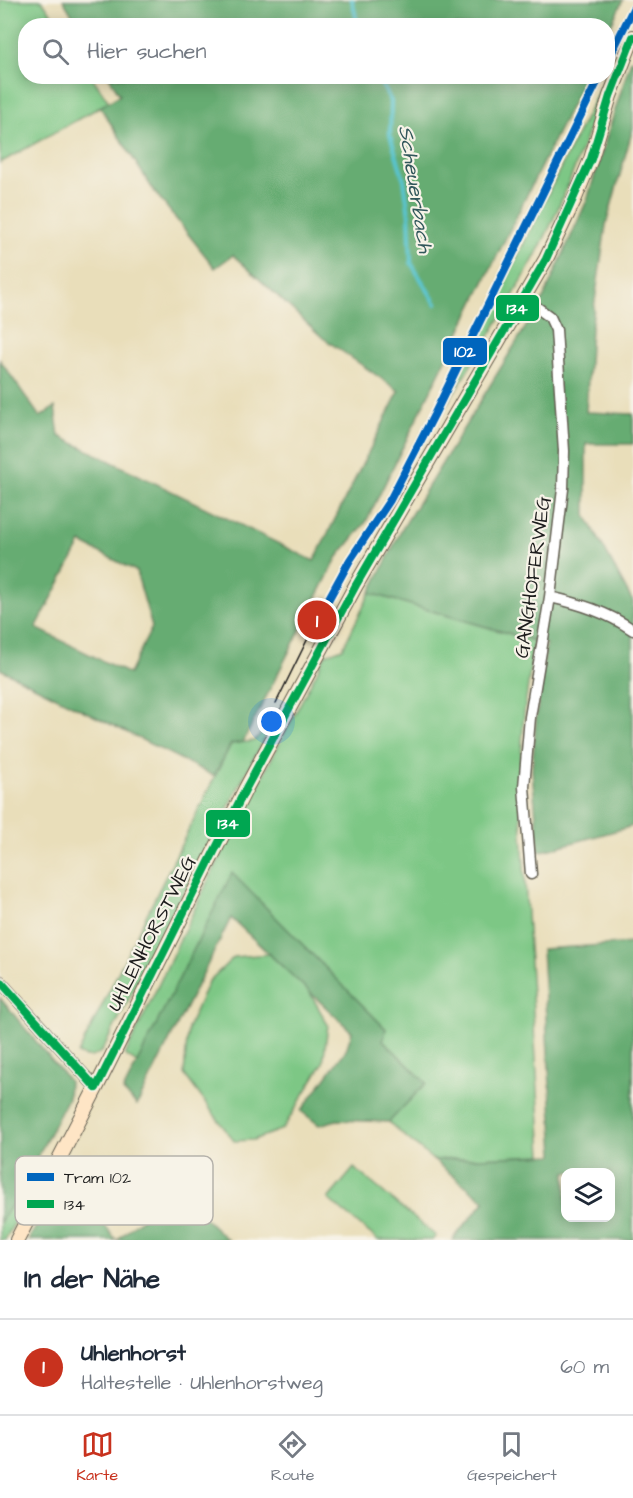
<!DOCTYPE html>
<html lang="de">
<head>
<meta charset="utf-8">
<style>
  :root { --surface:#fff; --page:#f6f6f7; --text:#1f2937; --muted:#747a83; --line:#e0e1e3; --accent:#c8321e }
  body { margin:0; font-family:"Architects Daughter",sans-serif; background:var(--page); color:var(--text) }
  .controls { position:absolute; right:18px; bottom:18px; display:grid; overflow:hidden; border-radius:12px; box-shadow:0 3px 15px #0003 }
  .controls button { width:54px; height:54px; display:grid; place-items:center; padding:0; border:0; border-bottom:2px solid var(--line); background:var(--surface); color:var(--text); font:30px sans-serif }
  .you { position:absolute; left:272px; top:722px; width:21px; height:21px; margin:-15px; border:4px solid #fff; border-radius:50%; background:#1a73e8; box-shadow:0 0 0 9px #1a73e833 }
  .badge { display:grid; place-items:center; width:39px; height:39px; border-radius:50%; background:var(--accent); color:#fff; font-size:20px; font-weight:700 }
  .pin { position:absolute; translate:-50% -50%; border:3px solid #fff; box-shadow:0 2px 6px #0006 }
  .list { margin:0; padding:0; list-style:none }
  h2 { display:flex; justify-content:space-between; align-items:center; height:78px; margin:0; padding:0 24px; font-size:26px }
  h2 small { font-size:20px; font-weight:400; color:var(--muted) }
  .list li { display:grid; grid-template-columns:39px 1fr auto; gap:18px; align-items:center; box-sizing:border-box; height:96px; padding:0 24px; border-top:2px solid var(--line) }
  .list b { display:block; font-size:22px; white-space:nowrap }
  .list p { margin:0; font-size:20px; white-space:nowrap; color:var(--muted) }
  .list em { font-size:20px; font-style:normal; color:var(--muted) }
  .icon { flex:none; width:33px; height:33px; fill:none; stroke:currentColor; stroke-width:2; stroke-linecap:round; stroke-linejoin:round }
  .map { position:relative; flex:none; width:633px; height:1240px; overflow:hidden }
  .search { position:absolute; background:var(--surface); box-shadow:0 3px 15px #0003; left:18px; right:18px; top:18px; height:66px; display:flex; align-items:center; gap:15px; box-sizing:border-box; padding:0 21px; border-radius:24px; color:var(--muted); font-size:22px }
  .sheet { height:174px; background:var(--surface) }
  nav { display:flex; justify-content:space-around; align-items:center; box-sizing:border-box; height:84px; border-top:2px solid var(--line); background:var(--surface); font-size:16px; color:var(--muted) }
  nav a { display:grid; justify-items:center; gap:3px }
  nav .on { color:var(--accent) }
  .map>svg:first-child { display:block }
  .green { fill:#7dc785; stroke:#4c7250; stroke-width:1.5 }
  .forest { fill:#66ac72; stroke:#416447; stroke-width:1.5; fill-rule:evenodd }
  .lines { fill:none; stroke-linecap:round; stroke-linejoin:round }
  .stream { stroke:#58c5d0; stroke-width:4 }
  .street-casing { stroke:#646053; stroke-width:13 }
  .secondary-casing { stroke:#646053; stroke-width:16 }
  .street { stroke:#fff; stroke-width:10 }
  .secondary { stroke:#fee5c5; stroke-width:14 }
  .tram { stroke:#1c1c1c; stroke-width:1.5 }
  .bus-1-casing { stroke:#f7f3e8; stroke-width:12 }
  .bus-1 { stroke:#00a651; stroke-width:8 }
  .tram-1-casing { stroke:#f7f3e8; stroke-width:12 }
  .tram-1 { stroke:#0065bd; stroke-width:8 }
  .labels { text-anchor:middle; stroke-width:4.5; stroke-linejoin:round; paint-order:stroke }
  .street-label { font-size:20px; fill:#1c1c1c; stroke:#f7f3e8 }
  .water-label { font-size:21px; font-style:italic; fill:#31575b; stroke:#f7f3e8 }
  .key { fill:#f7f3e8; stroke:#b5b2ab; stroke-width:1.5 }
  .key-label { font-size:16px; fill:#1c1c1c }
  .line-badge { stroke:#f7f3e8; stroke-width:2 }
  .badge-label { font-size:16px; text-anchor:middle; font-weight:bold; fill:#fff }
</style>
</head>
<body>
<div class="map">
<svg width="633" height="1240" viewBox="0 0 633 1240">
  <rect width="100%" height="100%" fill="#f7f3e8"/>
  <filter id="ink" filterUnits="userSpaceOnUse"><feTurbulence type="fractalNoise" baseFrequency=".0167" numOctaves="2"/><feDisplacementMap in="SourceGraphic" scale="12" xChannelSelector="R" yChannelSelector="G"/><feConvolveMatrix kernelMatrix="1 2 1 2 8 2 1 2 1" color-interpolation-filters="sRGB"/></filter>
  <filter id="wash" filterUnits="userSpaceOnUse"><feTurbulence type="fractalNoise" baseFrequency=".008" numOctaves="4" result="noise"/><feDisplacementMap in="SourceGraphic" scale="24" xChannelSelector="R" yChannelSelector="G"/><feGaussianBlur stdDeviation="1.35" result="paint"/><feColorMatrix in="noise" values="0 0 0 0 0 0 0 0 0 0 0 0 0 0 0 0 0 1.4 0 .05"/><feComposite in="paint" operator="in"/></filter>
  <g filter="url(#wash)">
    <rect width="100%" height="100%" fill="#e9deba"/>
    <path class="green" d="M0 0H42L59 25 26 26V76L92 77 109 102 0 163Z
      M615 56C592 119 572 183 542 243 512 302 476 357 441 413L605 77 608 76V71Z
      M370 593 534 641 524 714 519 785 542 1155 433 1160 394 1127 389 1122 426 1083 383 1040 386 1029 232 874 137 1063 125 1055 208 881 326 654 343 648Z
      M273 721 102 1051C93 1058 88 1059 78 1054L231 744 254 741Z
      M269 954 309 991 328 1025 323 1063 283 1129 253 1140 234 1141 184 1074 188 1028 208 982 234 957Z
      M354 1168 436 1236 432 1240H378L328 1199Z
      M14 1202 16 1220 5 1240H0V1222Z"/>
    <path class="forest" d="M63 0H623L608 31V26L78 25Z
      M631 59 633 60V128L606 225 591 329 586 412 633 414V444H586V515L633 602V826L539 852 532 770 536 719 546 644 370 593 402 529 544 297 587 200Z
      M109 77H585L366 522 337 558 243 742 231 744 214 776 0 669V360L40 417 55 407 59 436 314 561 399 391 323 338 233 255 215 268 154 191 100 107 120 95ZM81 543 136 571 152 627 129 674 36 628Z
      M232 873 386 1029 383 1040 426 1083 389 1122 337 1120 319 1125 301 1111 346 1050 352 1032 231 918 137 1105 123 1091Z
      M633 943V1240H452L485 1201 433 1160 554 1155 542 949ZM566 1172H610V1218H566Z
      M0 998 69 1081 68 1098 14 1202 0 1222Z
      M62 1184C85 1197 100 1219 116 1240H28Z
      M175 1190 228 1240H117Z"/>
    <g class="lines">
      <path class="stream" d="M352 0 358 26
        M377 76 391 101 390 135 404 180 409 215 411 263 436 304"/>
    </g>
  </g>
  <g filter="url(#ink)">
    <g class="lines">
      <g class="street-casing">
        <path id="street" d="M524 298 550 317 556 330 564 451 563 489 550 597 530 717 524 787 531 874
          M550 597C580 604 607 612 633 630
          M0 981 96 1088"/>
      </g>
      <g class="secondary-casing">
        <path id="secondary" d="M17 1240 96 1088 246 788 356 585 546 259 575 198 591 159 610 96 633 37"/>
      </g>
      <use href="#street" class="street"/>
      <use href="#secondary" class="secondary"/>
      <path class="tram" d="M276 703 317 620"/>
      <g class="bus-1-casing">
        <path id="bus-1" d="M0 981 96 1088
          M96 1088 246 788 356 585 546 259 591 159 610 96 633 37"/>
      </g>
      <use href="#bus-1" class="bus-1"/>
      <g class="tram-1-casing">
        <path id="tram-1" d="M608 60 633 9
          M317 620 350 560 390 500 434 415 600 76"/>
      </g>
      <use href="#tram-1" class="tram-1"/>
    </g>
  </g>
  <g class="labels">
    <g class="street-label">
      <text transform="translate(532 577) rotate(-82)" y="7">GANGHOFERWEG</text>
      <text transform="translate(151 933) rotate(-63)" y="7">UHLENHORSTWEG</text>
    </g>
    <g class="water-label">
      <text transform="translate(416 189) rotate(81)" y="7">Scheuerbach</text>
    </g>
  </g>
  <rect x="15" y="1156" width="198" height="69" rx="9" class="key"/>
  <rect x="27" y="1173" width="27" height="8" fill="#0065bd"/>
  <rect x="27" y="1200" width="27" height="8" fill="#00a651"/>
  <g class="key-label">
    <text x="64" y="1183">Tram 102</text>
    <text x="64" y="1210">134</text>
  </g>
  <g class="line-badge">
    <rect x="495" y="294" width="45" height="28" rx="6" fill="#00a651"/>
    <rect x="442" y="337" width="46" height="29" rx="6" fill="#0065bd"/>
    <rect x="205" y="809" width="46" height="29" rx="6" fill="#00a651"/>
  </g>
  <g class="badge-label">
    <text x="517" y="314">134</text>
    <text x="465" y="357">102</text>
    <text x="228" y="829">134</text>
  </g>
</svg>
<div class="controls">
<button><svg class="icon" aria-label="layers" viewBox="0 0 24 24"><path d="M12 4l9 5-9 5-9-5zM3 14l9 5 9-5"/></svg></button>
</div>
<div class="you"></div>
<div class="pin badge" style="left:317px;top:620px">1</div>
<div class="search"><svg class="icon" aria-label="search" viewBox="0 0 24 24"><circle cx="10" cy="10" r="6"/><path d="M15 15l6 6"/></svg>Hier suchen</div>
</div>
<section class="sheet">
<h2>In der Nähe<small></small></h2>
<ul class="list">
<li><span class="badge">1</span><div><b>Uhlenhorst</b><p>Haltestelle · Uhlenhorstweg</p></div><em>60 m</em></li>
</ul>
</section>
<nav>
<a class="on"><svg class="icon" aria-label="map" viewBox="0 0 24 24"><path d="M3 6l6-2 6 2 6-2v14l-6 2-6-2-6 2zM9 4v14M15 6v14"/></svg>Karte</a>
<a><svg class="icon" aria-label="directions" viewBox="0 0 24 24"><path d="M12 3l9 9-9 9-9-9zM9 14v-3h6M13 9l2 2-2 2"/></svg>Route</a>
<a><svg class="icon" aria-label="saved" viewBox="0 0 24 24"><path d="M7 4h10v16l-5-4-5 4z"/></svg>Gespeichert</a>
</nav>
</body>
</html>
